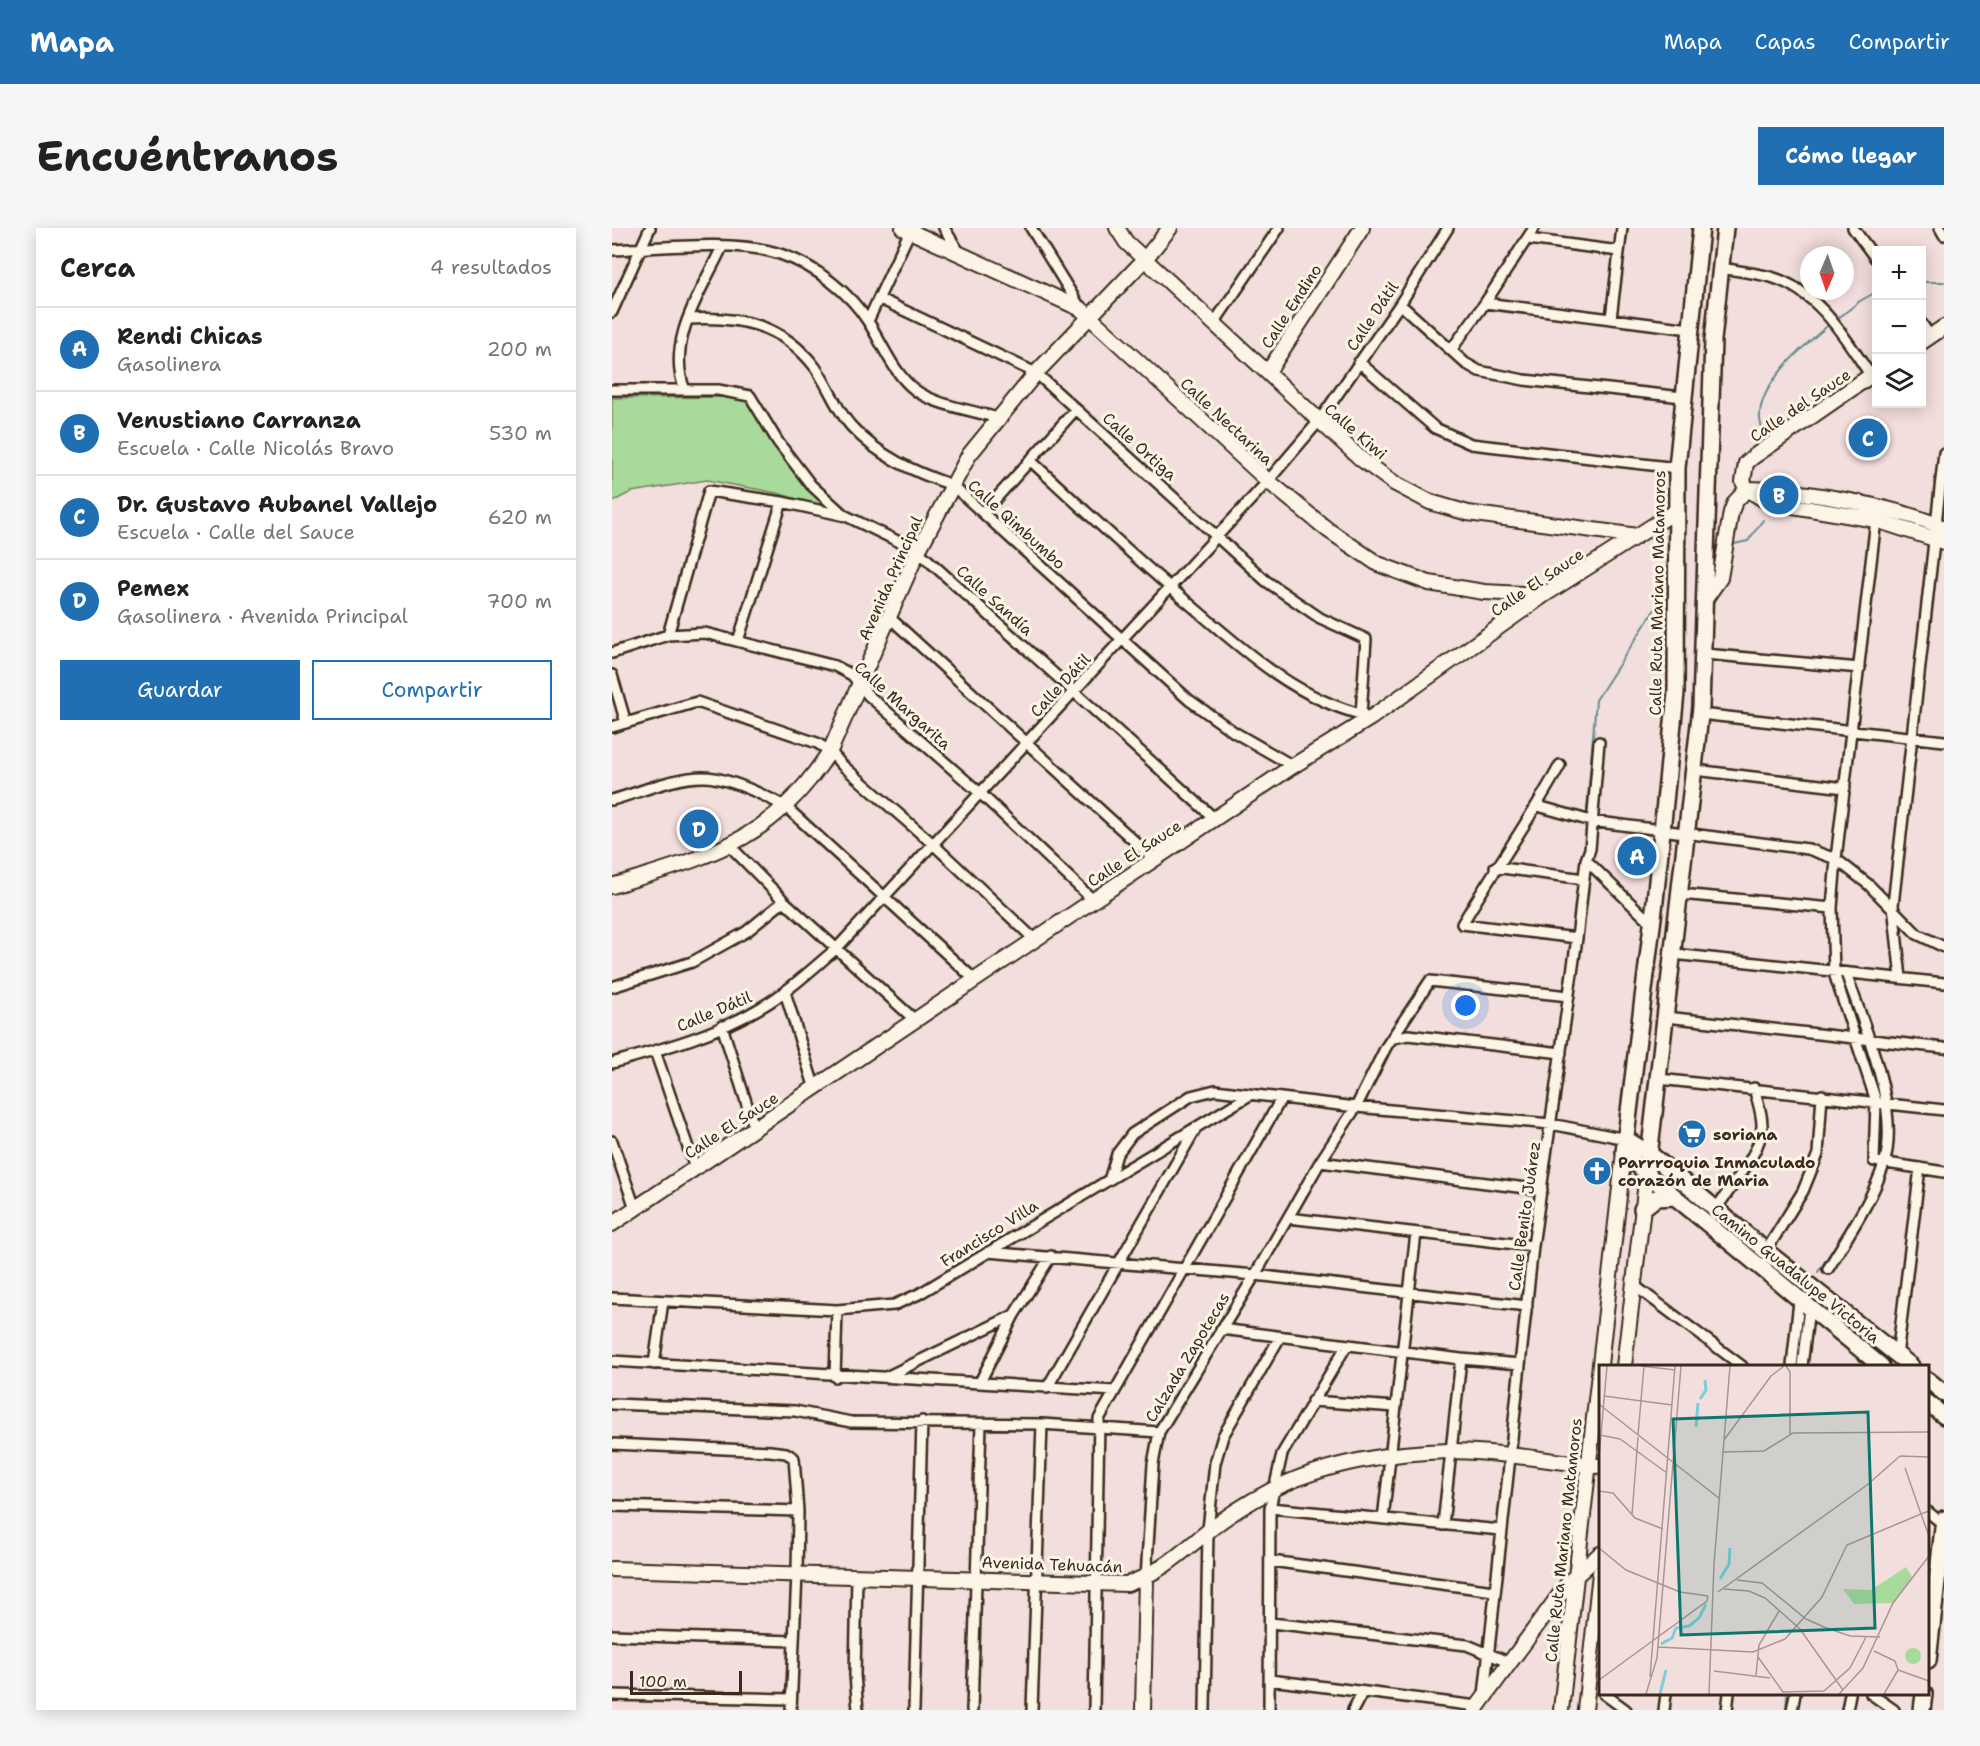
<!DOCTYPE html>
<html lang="es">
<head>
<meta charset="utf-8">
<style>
  :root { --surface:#fff; --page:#f6f6f6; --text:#222; --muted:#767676; --line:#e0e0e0; --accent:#1f6fb2 }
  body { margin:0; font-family:"Shantell Sans",sans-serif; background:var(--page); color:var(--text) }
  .controls { position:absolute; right:18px; top:18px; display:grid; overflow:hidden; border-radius:0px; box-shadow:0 3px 15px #0003 }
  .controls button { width:54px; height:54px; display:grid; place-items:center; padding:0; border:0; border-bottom:2px solid var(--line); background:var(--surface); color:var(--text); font:30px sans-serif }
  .compass { position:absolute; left:1188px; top:18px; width:54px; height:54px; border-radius:50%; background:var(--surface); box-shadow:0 3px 15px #0003; rotate:182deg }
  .scale { position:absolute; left:18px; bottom:15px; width:112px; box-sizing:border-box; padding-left:6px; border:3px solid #3b2a1e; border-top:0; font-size:16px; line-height:21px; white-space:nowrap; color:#3b2a1e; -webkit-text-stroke:4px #fcf5e5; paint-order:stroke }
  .you { position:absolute; left:854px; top:778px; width:21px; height:21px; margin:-15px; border:4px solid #fff; border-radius:50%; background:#1a73e8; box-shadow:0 0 0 9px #1a73e833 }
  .badge { display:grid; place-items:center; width:39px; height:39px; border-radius:50%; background:var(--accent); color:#fff; font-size:20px; font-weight:700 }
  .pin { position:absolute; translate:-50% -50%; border:3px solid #fff; box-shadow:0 2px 6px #0006 }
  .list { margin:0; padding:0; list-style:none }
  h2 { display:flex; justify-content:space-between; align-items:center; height:78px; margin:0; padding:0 24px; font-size:26px }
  h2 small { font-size:20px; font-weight:400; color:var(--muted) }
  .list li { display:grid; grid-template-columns:39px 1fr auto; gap:18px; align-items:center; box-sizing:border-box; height:84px; padding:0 24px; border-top:2px solid var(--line) }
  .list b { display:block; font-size:22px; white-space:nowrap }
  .list p { margin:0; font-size:20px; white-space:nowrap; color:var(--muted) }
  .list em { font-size:20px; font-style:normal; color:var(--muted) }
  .actions { display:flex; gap:12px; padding:18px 24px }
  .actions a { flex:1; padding:14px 0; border:2px solid var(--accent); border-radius:0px; text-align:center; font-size:21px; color:var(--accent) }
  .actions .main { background:var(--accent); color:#fff }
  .icon { flex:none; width:33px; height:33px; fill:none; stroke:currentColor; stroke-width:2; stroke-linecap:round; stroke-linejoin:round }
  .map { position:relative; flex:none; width:1332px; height:1482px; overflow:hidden; border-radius:0px }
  header { display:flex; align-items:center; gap:36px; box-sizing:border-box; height:84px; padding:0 30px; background:var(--accent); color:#fff }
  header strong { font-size:28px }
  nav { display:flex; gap:33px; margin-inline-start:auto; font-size:21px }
  .intro { display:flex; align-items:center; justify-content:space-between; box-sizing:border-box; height:144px; padding:0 36px }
  h1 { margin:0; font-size:42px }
  .button { padding:15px 27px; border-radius:0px; background:var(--accent); color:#fff; font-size:21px; font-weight:700 }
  main { display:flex; gap:36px; padding:0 36px }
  aside { flex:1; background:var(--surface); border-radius:0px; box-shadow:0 3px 15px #0003 }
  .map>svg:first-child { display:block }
  .green { fill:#a8da9b; stroke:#72825c; stroke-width:1.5 }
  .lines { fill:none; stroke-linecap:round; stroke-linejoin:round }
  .stream { stroke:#638c8f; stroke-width:2 }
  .street-casing { stroke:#3b2a1e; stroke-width:14 }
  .secondary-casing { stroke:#3b2a1e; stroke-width:18 }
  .primary-casing { stroke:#3b2a1e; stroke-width:20 }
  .street { stroke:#fcf5e5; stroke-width:9 }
  .secondary { stroke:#fcf5e5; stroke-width:14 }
  .primary { stroke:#fcf5e5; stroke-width:15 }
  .labels { text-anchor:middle; stroke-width:6; stroke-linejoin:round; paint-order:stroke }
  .street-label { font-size:16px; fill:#3b2a1e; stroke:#fcf5e5 }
  .poi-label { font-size:16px; font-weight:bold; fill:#3b2a1e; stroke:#fcf5e5; text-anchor:start }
  .inset-river { fill:none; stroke:#7dcdda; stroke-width:3 }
  .inset-road { fill:none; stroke:#a99690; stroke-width:1.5 }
  .view { fill:#0f766e; fill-opacity:0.15; stroke:#0f766e; stroke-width:3 }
  .inset-edge { fill:none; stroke:#3b2a1e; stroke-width:3 }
</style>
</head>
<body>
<header>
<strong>Mapa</strong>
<nav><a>Mapa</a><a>Capas</a><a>Compartir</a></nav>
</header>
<div class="intro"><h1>Encuéntranos</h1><a class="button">Cómo llegar</a></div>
<main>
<aside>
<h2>Cerca<small>4 resultados</small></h2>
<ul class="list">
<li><span class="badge">A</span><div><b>Rendi Chicas</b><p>Gasolinera</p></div><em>200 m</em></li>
<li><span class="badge">B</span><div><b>Venustiano Carranza</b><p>Escuela · Calle Nicolás Bravo</p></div><em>530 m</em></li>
<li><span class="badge">C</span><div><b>Dr. Gustavo Aubanel Vallejo</b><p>Escuela · Calle del Sauce</p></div><em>620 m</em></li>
<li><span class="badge">D</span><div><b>Pemex</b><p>Gasolinera · Avenida Principal</p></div><em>700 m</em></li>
</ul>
<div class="actions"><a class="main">Guardar</a><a>Compartir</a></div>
</aside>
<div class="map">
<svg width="1332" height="1482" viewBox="0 0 1332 1482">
  <rect width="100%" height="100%" fill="#f2dedc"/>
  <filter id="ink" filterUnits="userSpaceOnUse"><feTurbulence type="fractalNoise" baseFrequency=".0167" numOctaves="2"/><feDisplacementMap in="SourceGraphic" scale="12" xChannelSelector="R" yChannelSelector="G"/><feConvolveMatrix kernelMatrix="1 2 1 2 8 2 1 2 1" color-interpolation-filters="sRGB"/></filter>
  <g filter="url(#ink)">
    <path class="green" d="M141 169 212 279 165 265 95 252 19 264 0 274V170Z"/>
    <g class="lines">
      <path class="stream" d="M1310 54H1332
        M1224 92 1248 73 1264 64
        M1154 214C1152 207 1149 199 1148 191 1145 156 1195 115 1219 95
        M1122 316 1136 313 1151 292
        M975 582 984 472 1049 372
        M1237 769 1247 798
        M1257 832 1264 849
        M1250 976 1262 950
        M1206 1044 1247 981
        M1187 1112 1191 1087
        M1174 1482 1175 1466"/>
      <g class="street-casing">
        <path id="street" d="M332 0 347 24
          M419 0 469 81
          M1241 0 1264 31
          M1328 0 1332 7
          M916 11 1007 23
          M0 22C49 20 123 11 168 26 202 37 238 64 257 95 271 117 282 146 303 162 325 178 360 182 385 190
          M1109 40C1126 43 1143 45 1159 49 1207 63 1233 110 1259 148
          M268 71 424 145 654 353 708 390 754 411 749 487
          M873 75 1078 101
          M788 76 853 135 867 143 912 152 1071 169
          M0 84 38 0
          M999 90 1010 0
          M77 91C128 88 170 96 203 139 216 157 224 181 239 198 266 228 302 244 340 257L577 472 622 504 681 538
          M256 93 298 3
          M602 95 667 0
          M1310 96 1318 108
          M839 122 873 75 922 0
          M747 134 823 200 859 216 1065 240
          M0 162H106L138 168 166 214 199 257 232 287
          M73 162C53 114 90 62 110 19
          M419 233C472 282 525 332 581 379 632 423 685 471 752 487
          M371 285 464 181
          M1264 292 1224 631 1220 680 1222 745 1264 873 1262 933 1332 944
          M278 390 543 632
          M56 407 97 263 170 274 234 288 306 323 603 591
          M126 413 170 274
          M0 425 56 407 93 405 223 438 240 447 256 467 368 565 481 672
          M1093 426 1248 440
          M0 447 14 495
          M1088 486 1332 513
          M0 499 85 474 205 515 218 523 229 536 321 616 422 711
          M948 537C918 592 882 642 850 696L965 710
          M1083 542 1233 560
          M0 572C29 564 61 549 91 549 117 549 152 567 174 579L362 751
          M926 578 979 593 1196 621 1224 631 1257 657 1305 706 1332 719
          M117 617 172 673 304 793
          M974 632 1040 696
          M883 639 972 651
          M1068 666 1220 680
          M1061 726 1332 755
          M1289 750 1281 677 1332 225
          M0 759 80 734 134 704 172 673
          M173 764 203 861
          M1054 789 1332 820
          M110 798 143 902
          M782 810 796 807 949 825
          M43 823 83 940
          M0 835C50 821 103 807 148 780 176 764 200 741 225 720L656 253 707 193 788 76 836 0
          M1047 851 1332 882
          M0 913 23 980
          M708 934 930 962
          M498 949 505 926 520 906 579 868 603 862 744 879 939 896 1014 911
          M1104 981C1118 959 1151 923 1150 897 1150 884 1145 872 1142 860
          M676 990 921 1018
          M1154 1023 1191 963 1206 926 1210 867
          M376 1024 643 1047 915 1078
          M1216 1041C1236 1007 1260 973 1272 936 1289 881 1252 798 1234 745
          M1023 1058 1130 1138
          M0 1070 225 1082 282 1077 307 1066 638 867
          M609 1101 849 1131 908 1136
          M1285 1128 1308 940
          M0 1133 503 1163
          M42 1136 51 1073
          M1180 1138 1187 1073
          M1190 1138 1197 1080
          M223 1149 225 1082
          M274 1149 402 1087
          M368 1154 402 1087 439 1028
          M435 1160 583 902
          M700 1173 784 1179
          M0 1176 183 1183 239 1194 430 1196 547 1204
          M0 1216 158 1223 174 1225 182 1230 186 1283 185 1346 179 1482
          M0 1278 186 1283
          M658 1280 889 1302
          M1316 1284 1331 1296
          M771 1291 804 1005
          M831 1297 849 1131
          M659 1333 882 1363
          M245 1348 243 1447 246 1482
          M534 1350 541 1236 547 1204 643 1047 708 934 744 879 774 819 818 753 957 768
          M659 1395 855 1417 896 1434
          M0 1407 182 1413
          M658 1452 865 1478
          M992 1466 1014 1482
          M1259 1466 1282 1482
          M0 1467 179 1471
          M872 1467 921 1018 965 710 974 632 978 621 987 514
          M302 1482 310 1193
          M360 1482 369 1196
          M420 1482 430 1196
          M482 1482 487 1191 669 871
          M593 1482 596 1302 603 1235 611 1208 668 1109
          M657 1482 658 1280 670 1226 735 1117
          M741 1482 750 1465
          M1052 1482 1054 1466
          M1115 1482 1117 1466
          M1180 1482 1183 1466
          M1235 1482 1238 1466"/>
      </g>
      <g class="secondary-casing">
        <path id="secondary" d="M291 0 469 81 656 253 716 302 766 336 817 355 872 364 932 367
          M505 0 514 14 749 231 782 255 818 274 856 285 1025 308
          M1310 114 1332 99
          M656 144 750 0
          M1264 144 1141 229 1134 235 1131 254 1135 261 1156 274 1264 292 1332 314
          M1138 261C1191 262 1283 278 1332 300
          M1094 370 1108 350 1119 284 1123 274 1135 261
          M0 658C99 627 158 615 218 523L306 323 357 227 424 145 533 31 558 0
          M0 996 681 538 760 489 932 367 1064 283
          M1012 1138 1035 946
          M0 1341 515 1356C548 1345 569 1325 595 1304 614 1288 639 1273 660 1262 712 1235 780 1224 838 1223 889 1223 939 1234 988 1238
          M531 1482 534 1350
          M863 1482 957 1354 988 1326
          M949 1482 1012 924
          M973 1482 988 1345"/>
      </g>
      <g class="primary-casing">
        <path id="primary" d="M1089 0 1065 240 1064 465 1043 673 1012 924 1035 946 1269 1138
          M1014 911 1038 926 1154 1023 1299 1138
          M1035 946 1089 479 1101 112 1113 0
          M1030 981 1044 970 1063 969
          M1316 1152 1332 1165
          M1316 1175 1332 1188
          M1316 1433 1332 1291
          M1310 1482 1312 1466"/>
      </g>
      <use href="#street" class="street"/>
      <use href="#secondary" class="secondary"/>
      <use href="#primary" class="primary"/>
    </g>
  </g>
  <defs>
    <g id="supermarket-disc" transform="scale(1.5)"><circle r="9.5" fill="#1f6fb2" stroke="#fcf5e5"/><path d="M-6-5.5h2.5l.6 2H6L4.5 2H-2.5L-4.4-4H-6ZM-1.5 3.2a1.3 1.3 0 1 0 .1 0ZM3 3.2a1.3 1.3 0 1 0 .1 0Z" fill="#fff"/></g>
    <g id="church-disc" transform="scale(1.5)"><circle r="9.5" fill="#1f6fb2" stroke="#fcf5e5"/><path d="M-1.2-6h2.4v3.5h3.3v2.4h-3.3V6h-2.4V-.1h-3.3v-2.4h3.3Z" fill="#fff"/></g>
  </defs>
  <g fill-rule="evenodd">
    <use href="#supermarket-disc" x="1080" y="906"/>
    <use href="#church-disc" x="985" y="943"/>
  </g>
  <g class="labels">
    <g class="street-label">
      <text transform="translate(679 78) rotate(-57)" y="6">Calle Endino</text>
      <text transform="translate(760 88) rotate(-56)" y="6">Calle Dátil</text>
      <text transform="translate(1188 177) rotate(-34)" y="6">Calle del Sauce</text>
      <text transform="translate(615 193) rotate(43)" y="6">Calle Nectarina</text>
      <text transform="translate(744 203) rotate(41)" y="6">Calle Kiwi</text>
      <text transform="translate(528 218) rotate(42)" y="6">Calle Ortiga</text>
      <text transform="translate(405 296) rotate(42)" y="6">Calle Qimbumbo</text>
      <text transform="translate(278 350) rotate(-66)" y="6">Avenida Principal</text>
      <text transform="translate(925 354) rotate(-34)" y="6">Calle El Sauce</text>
      <text transform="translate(1045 365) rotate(-89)" y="6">Calle Ruta Mariano Matamoros</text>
      <text transform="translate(383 372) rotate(42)" y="6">Calle Sandía</text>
      <text transform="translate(448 457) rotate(-47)" y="6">Calle Dátil</text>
      <text transform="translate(291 477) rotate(42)" y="6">Calle Margarita</text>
      <text transform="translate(522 625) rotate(-33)" y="6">Calle El Sauce</text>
      <text transform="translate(102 783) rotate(-23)" y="6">Calle Dátil</text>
      <text transform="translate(119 897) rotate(-33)" y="6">Calle El Sauce</text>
      <text transform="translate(912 988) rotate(-82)" y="6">Calle Benito Juárez</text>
      <text transform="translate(377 1005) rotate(-32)" y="6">Francisco Villa</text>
      <text transform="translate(1184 1045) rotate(39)" y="6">Camino Guadalupe Victoria</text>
      <text transform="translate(575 1129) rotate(-59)" y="6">Calzada Zapotecas</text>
      <text transform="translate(951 1312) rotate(-84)" y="6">Calle Ruta Mariano Matamoros</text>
      <text transform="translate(440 1336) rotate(2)" y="6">Avenida Tehuacán</text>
    </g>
    <g class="poi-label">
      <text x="1101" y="912">soriana</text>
      <text x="1006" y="940">Parrroquia Inmaculado<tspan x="1006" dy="18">corazón de Maria</tspan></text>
    </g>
  </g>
  <g transform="translate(987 1137)">
    <rect width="330" height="330" fill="#f2dedc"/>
    <path d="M307 202 313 212 294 238 255 239 244 224 272 225ZM306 291a8 8 0 1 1 16 0a8 8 0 1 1-16 0Z" fill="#a8da9b"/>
    <path class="inset-river" d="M101 34 107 25 106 15M97 62 99 38M121 214 130 199 131 183M62 279 73 273 77 263 90 261 100 253 107 239M61 329 67 305"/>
    <path class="inset-road" d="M42 1 76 5M187 1 191 7V69M5 31 73 40M1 40 121 134M1 70 21 74 68 108M39 70 45 1M125 75 172 11 185 1M124 87 165 86 194 68 330 67M301 91 330 92M0 92 8 1M0 126 14 128 36 153 64 164M330 146 322 149 330 171M33 150 39 72M0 183 27 205 81 227 109 231M138 215 163 218 207 254 225 262 251 271 281 272M125 224 150 226 166 233 201 264 244 325M119 227 268 120 301 91M59 282 154 287 186 274 223 232 248 180 322 149 306 103M275 286 296 296 299 305M159 292 184 327 225 326 251 303 267 272M299 305 330 316M115 306 171 313M157 310 160 280 180 246M51 312 76 1M0 315 108 236 109 231M47 329 58 293 82 1M110 329 115 199 131 1M240 329 264 303 294 238 330 191M285 329 299 305"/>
    <path class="view" d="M269 47 276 263 82 270 74 54Z"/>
    <rect width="330" height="330" class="inset-edge"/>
  </g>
</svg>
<div class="controls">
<button>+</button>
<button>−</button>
<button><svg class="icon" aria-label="layers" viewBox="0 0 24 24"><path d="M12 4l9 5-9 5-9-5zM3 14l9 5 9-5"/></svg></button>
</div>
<svg class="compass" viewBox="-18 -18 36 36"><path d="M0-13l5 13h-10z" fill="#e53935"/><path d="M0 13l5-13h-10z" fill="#767676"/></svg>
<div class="scale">100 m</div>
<div class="you"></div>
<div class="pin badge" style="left:1025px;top:628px">A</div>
<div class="pin badge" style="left:1167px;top:267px">B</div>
<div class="pin badge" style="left:1256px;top:210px">C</div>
<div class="pin badge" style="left:87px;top:601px">D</div>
</div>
</main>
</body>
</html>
